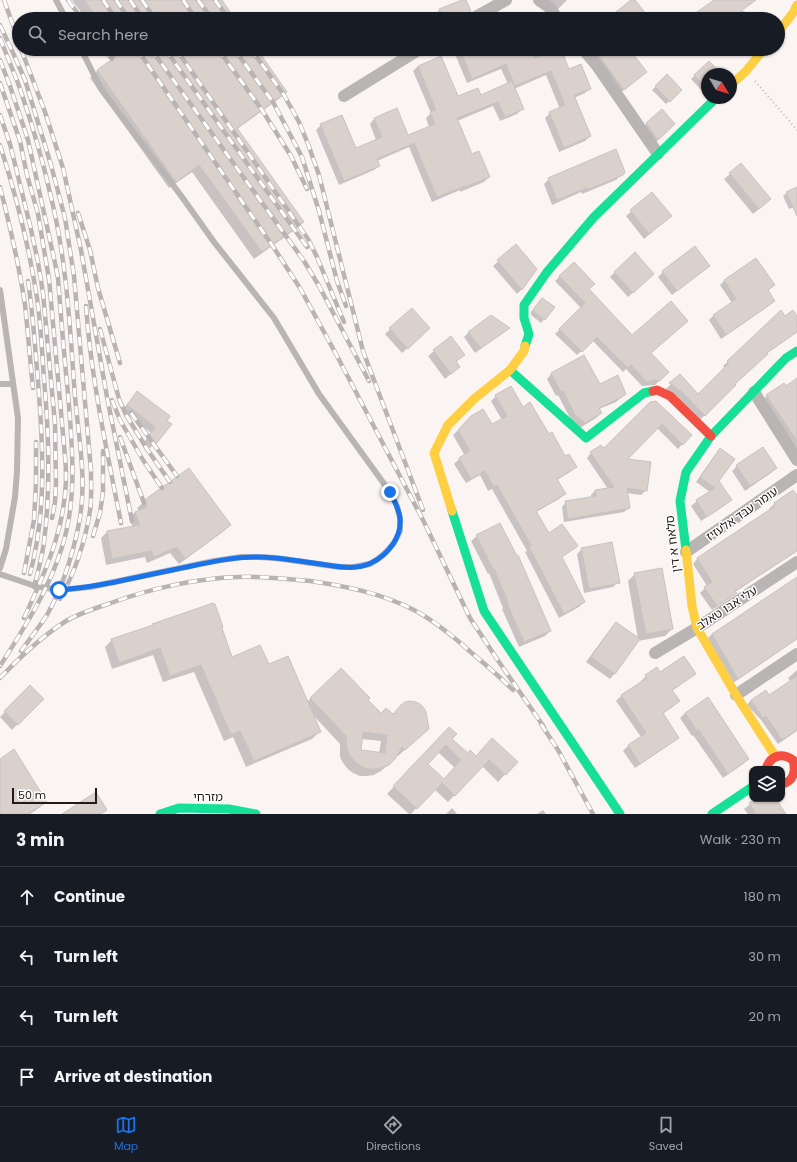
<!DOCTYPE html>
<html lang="en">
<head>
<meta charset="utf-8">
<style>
  :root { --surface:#171b24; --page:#20242c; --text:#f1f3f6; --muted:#9ea1a6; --line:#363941; --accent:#1a73e8 }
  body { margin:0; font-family:Poppins,"Noto Sans Hebrew",sans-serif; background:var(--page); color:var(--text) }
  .controls { position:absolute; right:12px; bottom:12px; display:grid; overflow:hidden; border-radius:8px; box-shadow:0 1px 3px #0004 }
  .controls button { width:36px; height:36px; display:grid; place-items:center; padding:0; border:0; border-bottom:1px solid var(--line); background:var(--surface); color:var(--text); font:20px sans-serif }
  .compass { position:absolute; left:701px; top:68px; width:36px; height:36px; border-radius:50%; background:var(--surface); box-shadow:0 1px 3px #0004; rotate:128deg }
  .scale { position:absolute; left:12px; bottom:10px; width:85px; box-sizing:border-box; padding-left:4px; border:2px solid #201a18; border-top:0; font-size:11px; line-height:14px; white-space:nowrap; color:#201a18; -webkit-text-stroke:3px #fff; paint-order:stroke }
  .stop { position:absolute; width:12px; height:12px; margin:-9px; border:3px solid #1a73e8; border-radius:50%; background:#fff }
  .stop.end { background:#1a73e8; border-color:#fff; box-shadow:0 1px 4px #0008 }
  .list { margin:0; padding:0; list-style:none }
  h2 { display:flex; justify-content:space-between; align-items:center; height:52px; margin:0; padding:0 16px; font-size:17px }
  h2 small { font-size:13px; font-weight:400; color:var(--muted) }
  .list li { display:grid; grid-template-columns:26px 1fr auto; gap:12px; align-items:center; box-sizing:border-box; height:60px; padding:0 16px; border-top:1px solid var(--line) }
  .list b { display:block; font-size:15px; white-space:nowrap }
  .list em { font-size:13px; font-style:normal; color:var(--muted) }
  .icon { flex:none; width:22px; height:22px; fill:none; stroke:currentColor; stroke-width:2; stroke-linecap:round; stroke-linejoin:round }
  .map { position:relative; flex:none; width:797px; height:814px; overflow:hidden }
  .search { position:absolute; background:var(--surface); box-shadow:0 1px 3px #0004; left:12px; right:12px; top:12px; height:44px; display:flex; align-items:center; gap:10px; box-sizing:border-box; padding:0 14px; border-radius:22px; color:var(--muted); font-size:15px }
  .sheet { height:292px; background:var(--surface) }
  nav { display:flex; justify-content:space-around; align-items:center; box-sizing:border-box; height:56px; border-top:1px solid var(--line); background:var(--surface); font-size:11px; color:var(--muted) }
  nav a { display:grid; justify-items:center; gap:2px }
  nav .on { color:var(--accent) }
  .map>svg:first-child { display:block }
  .shadow { fill:#0003; fill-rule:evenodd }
  .building { fill:#dad1cc; stroke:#c8c3c1; fill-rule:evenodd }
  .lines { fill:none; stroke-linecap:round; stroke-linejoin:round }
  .path { stroke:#bab8b7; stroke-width:2; stroke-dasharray:1 3; stroke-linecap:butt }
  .lane { stroke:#b9b5b5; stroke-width:6 }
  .street { stroke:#b9b5b5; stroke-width:12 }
  .fast { stroke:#16e098; stroke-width:9 }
  .slow { stroke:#ffcf43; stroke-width:9 }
  .jam { stroke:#f24e42; stroke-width:9 }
  .rail-casing { stroke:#b9b3b3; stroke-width:4.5 }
  .rail { stroke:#fff; stroke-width:3; stroke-dasharray:9; stroke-linecap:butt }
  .route { stroke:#1a73e8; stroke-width:5 }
  .labels { text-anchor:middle; stroke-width:3; stroke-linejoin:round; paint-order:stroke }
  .street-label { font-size:12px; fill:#201a18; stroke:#fff }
</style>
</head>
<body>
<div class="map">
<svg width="797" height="814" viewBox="0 0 797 814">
  <rect width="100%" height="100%" fill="#faf4f3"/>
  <path class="shadow" d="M72 0H221L234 19H86Z
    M465 0 464 19H436L434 15 439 10Z
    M542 0H567L555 12Z
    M543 14 545 19H531Z
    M107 49H256L286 92 279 99 237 129 303 222 296 229 254 259 192 172 169 188 90 78 97 71 114 59Z
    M453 49H560L569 70 590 88 585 93 574 98 590 136 585 141 559 152 545 118 550 113 560 109 546 75 514 89 522 109 517 114 500 121 493 106 457 121 472 155 489 177 484 182 460 192V190L432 202 409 147 377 161 379 166 374 170 339 185 316 130 321 125 355 149 376 140 370 124 374 119 408 136 429 127 426 118 431 113 413 71 418 66 458 97 480 96 508 84 501 69 467 83Z
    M584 49H628L640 77 619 94Z
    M676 49H684L679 53Z
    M709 62 721 74H707V93L705 94 691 79Z
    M667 76 681 90 666 104 652 90Z
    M662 110 674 124 653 145 641 129Z
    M741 165 765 204 753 214 724 179Z
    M624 172 616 180 582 194 581 192 552 205 544 184 549 179Z
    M797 188V206L789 209 783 196 787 193Z
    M652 194 665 221 644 239 626 216Z
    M516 246 522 289 517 294 493 266Z
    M756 259 773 285 767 291 774 301 770 305 721 339 709 320 713 316 732 303 720 285 724 281Z
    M574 263 588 289 668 372 655 385 642 386 626 369 623 372 592 340 577 355 555 334 581 308 555 281Z
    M703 271 672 295 658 277 663 272Z
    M615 272 648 279 628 297 610 277Z
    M539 302 544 319 541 323 531 315V312Z
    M412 309 424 333 402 353 385 334Z
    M781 311 785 317 797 318V332L766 353 700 420 666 389 680 375 698 395 725 368 723 366Z
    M508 328 503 333 475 353 464 337 469 332Z
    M450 338 464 355 456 362 459 367 445 379 428 356Z
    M584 356 599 385 625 394 616 402 599 409 601 413 596 418 580 428 571 420 558 395 556 396 547 379 551 374Z
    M797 379V454L762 401 767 396 785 387Z
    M138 392 169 417 155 443 150 448 143 443 151 433 122 410Z
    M496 396 522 408 548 435 564 457 575 467 570 472 557 480 564 494 559 499 536 512 549 534 576 546 561 558 584 602 579 607 559 618 525 552 527 551 492 489 488 491 480 475 466 483 454 464 459 459 465 456 453 435 472 417 492 426 502 420 491 401Z
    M656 402 691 435 678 449 657 428 626 459 646 490 641 495 626 493 629 508 624 512 564 522 562 507 566 502 591 498V495L595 491 608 489 587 458 591 453 604 450Z
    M715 455 718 481 730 500 725 505 701 521 691 506 697 501 710 492 696 482Z
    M737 466 776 468 771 473 745 491 732 471Z
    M188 469 230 525 224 531 179 564 170 553 147 563 145 557 106 565 101 538 107 532 133 527 129 519 135 512 139 511 137 508 144 502Z
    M793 491 797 497V551L735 592 730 598 712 610 700 593 707 586 693 564 697 559 770 510 769 509 774 504Z
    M500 524 550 631 545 636 519 647 502 609 503 608 489 573 488 574 471 541 477 536Z
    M582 549 618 582 613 587 584 593 577 554Z
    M635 574 672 629 665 636 638 641 615 673 610 679 586 662 611 628 616 623 638 639 628 581Z
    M797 578V639L733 683 707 639 712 634Z
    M153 624 221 628 231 658 268 665 307 702 341 669 366 700 381 714 420 736 398 756 396 755 394 759 381 771 374 775 367 776H360L353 773 348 769 343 763 340 757V744L313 715 319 732 312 739 246 767 233 737 224 741 194 672 163 682 153 655 112 669 105 647 112 640 150 627ZM361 739 381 741 379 753 360 751Z
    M797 670V731L778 744 761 720 747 705 751 700 769 696 791 682 788 678Z
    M660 673H695L690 678 672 691 679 701 674 706 662 714 678 738 673 742 635 768 623 751 628 746 641 737 616 701 621 696 642 682 641 681 646 676Z
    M30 687 42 699 12 730 0 717Z
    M685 713 748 759 743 764 723 778 693 735 692 736 680 718Z
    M442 735 451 739 468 755 517 762 498 782 482 766 448 802 434 789 411 814H409L387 794ZM438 752 455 768 444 780 427 764Z
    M0 760 46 801 39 808 30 814H0Z
    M757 799H775L785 814H748L744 809Z
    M452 808 457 814H446Z
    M543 810 546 814H537Z"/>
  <path class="building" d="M84 0H222L235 19H98Z
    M462 0H466L471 11 465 17 459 19H443L439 9Z
    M631 0H635L650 19H607Z
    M714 0H756L741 11 760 17V19H687Z
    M119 49H257L287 92 237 128 304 222 262 252 199 165 176 182 97 70 122 52Z
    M460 49H531L535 58 556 49H561L569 69 581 64 591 89 574 95 591 136 564 148 549 112 565 105 551 71 515 86 506 64 472 79Z
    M594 49H629L647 72 624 90Z
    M441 56 458 96 478 88 481 95 512 81 524 109 505 117 498 102 457 118 472 154 479 151 490 177 465 187V186L437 197 414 143 377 159 380 166 344 181 320 124 342 115 356 148 382 137 374 118 397 108 408 135 435 124 430 112 436 110 418 66Z
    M709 61 722 74H707V89L694 75Z
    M667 74 682 90 670 102 655 86Z
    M662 109 675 124 658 140 646 123Z
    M616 149 625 172 623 175 587 190V188L557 200 548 178Z
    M741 163 771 199 759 209 729 173Z
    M797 187V216L786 192Z
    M652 192 672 216 649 234 630 210Z
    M516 244 537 269 522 290 497 260Z
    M695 246 710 266 677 291 662 271Z
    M635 252 654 274 633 293 614 272Z
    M756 258 775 285 768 290 775 301 726 335 713 315 736 299 724 280Z
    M574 262 595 284 589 289 632 335 671 301 688 321 651 353 669 372 660 381 655 380 647 382 631 365 628 368 597 337 582 352 559 329 585 303 559 276Z
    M542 298 555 307 545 320 534 312V308Z
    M412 308 430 328 408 349 389 328Z
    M781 310 785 316 793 310 797 316V332L767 353 768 354 735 384 736 385 705 416 682 392 669 383 680 374 698 394 729 363 727 361Z
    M491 315 510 328 481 348 468 332Z
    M451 336 465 355 456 361 460 367 451 374 433 350Z
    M584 355 600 384 618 375 626 394 622 397 599 408 602 413 585 423 575 415 563 391 561 392 551 373Z
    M797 378V441L766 395 784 383 786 386Z
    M511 386 523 407 530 402 549 434 552 432 565 456 569 454 577 467 557 479 566 494 536 511 549 533 562 524 578 546 562 557 585 602 564 614 529 547 531 545 497 485 494 487 485 471 471 479 459 458 470 451 458 430 471 416 483 409 492 424 507 416 495 395Z
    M137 391 170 416 167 421 172 424 156 444 148 437 155 427 127 405Z
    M656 401 692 435 683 445 662 424 628 459 651 462 647 491 627 488 630 508 568 519 565 501 596 496 595 490 614 487 590 452 601 445 604 448 650 402Z
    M763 447 777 468 750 486 736 465Z
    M720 448 735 459 719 481 732 500 707 517 696 500 715 488 700 477Z
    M189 468 231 525 185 559 177 547 154 557 151 551 112 559 107 531 140 525 135 512 147 507 143 501Z
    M793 490 797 495V551L735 591 737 593 717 606 704 587 712 582 697 558 775 506 774 503Z
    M500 523 517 556 518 555 551 631 524 642 507 603 508 602 494 569H493L476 535Z
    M612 542 620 583 589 589 581 548Z
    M662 568 673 629 646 634 634 573Z
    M797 577V639L738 679 712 634Z
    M213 603 214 604H215L223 627 222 628 232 657 260 645 269 664 288 656 321 732 254 761 240 731 231 735 201 665 170 676 160 648 119 663 111 639 153 625 152 624Z
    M616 622 640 639 615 674 591 657Z
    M684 656 696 674 672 690 680 701 663 713 679 738 640 764 628 745 646 733 621 695 647 678 645 675 657 667 660 672Z
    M341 668 370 698 368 700 381 713 386 708 393 714 401 705 405 702 410 701 416 702 420 704 424 708 426 712 429 729 405 750 402 747 395 759 389 765 382 768 375 769H368L361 766 355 762 350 756 347 749 346 742 347 737 310 698ZM363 732 387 735 385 753 361 750Z
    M797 676V730L782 740 766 716 763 718 751 700 766 690 769 695Z
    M30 685 44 699 18 725 4 711Z
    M708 697 749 759 728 774 699 730 697 731 685 713Z
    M449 727 457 734 452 739 468 753 470 750 476 756 492 738 518 762 506 775 489 760 455 796 442 783 417 809 393 786ZM446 745 461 760 444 779 428 764Z
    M14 749 47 802 28 814H0V759Z
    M96 792 107 810 101 814H62Z
    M755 799H776L786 814H756L749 803Z"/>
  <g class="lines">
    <path class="path" d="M755 81 797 130"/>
    <path class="lane" d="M56 0 66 19
      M0 290 18 418 17 471 15 497 6 549 0 568
      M0 384H13
      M0 574 35 586 59 590 90 587 214 561 241 557H258L276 558 340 567H354L364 565 370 564 378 559 386 552 394 543 400 531V518L397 506 390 492 319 394 274 318 214 242 182 197 101 89 81 49"/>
    <path class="street" d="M539 0 549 7 558 19
      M472 19 506 0
      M583 49 598 67 658 154
      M344 96 420 49
      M754 392 797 460
      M686 552 797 475
      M655 653 697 628 797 562
      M736 695 797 654"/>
    <path class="fast" d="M525 346 529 334 524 318V305L547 272 594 217 716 98
      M510 370 586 438 644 393 653 391
      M452 511 484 611 620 814
      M686 550 680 501 686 472 711 436 786 358 797 351
      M160 814 179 808 229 809 256 814
      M712 814 752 787"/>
    <path class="slow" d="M778 32 793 13 797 5
      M731 85 746 71 764 49
      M452 511 434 453 448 425 474 399 510 370 524 351 525 346
      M686 550 692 606 697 628 736 695 775 756"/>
    <path class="jam" d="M653 391 657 390 670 396 711 436
      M766 769C770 756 781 752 793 760 796 771 794 781 782 784"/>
    <g class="rail-casing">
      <path id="rail" d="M4 0 19 42
        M68 0 82 19
        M103 0 116 19
        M116 0 129 19
        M130 0 143 19
        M142 0 155 19
        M183 0 196 19
        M198 0 212 19
        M215 0 229 19
        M0 25 14 55 25 80 51 165 65 218 74 276 91 471C91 485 92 498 90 511 85 542 75 572 60 599
        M0 38C6 54 13 70 19 86 31 121 42 157 50 193 67 260 70 329 75 397 79 441 88 484 78 528 72 557 62 588 47 615 39 627 30 639 21 651
        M21 49 45 112 63 168 81 250 107 397 132 521
        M104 49 112 59
        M137 49 272 245 300 288 336 354 424 522 470 618 499 662 544 727
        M151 49 304 261 319 286 369 381
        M165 49 307 247
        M176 49 308 239 317 257 344 322
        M218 49 262 110 291 156 307 189
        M234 49 273 102 302 157 319 211 337 281 346 306
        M251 49 284 95 299 122 308 144 319 175 363 351 423 510
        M0 60 10 86 28 140 55 263 58 278C61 317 64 355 68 393 72 445 78 497 62 547 49 590 24 628 0 666
        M0 83 20 141 27 175 38 214 49 279 65 456C66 464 66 473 66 481 64 531 45 573 24 618
        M0 115 10 144 30 225 38 262 43 293 55 424 56 484 55 502 52 518
        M0 145C16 195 29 246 37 298 41 325 42 352 44 379 49 434 51 488 44 542 42 557 38 572 34 587
        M0 187C10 226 19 265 25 305 28 332 30 360 33 388
        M78 213 90 250 98 288 120 363
        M28 281C33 314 35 347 38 381 43 446 47 511 30 574
        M86 306C91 379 107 451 121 523
        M100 329 119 399 126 415 147 449 170 482
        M112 400 120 420 143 460 162 488
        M131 413 177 476
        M120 437 144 503
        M93 536 100 513 103 492V451
        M24 573 34 520 36 483V442
        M0 678C20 657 41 637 66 621 80 613 96 608 111 603 149 589 197 578 238 577 262 576 286 579 310 581 345 586 380 593 412 609 434 620 454 637 473 654 486 665 500 677 513 690
        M541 724 558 750 593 814"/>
    </g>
    <use href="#rail" class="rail"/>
  </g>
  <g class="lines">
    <path class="route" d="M59 590C102 587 145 575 187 567 210 562 233 557 256 557 278 557 299 561 320 564 336 566 355 571 371 563 388 555 402 537 400 518 399 509 394 500 390 492"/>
  </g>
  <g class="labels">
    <g class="street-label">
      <text transform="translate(742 514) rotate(-35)" y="4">עומר עבד אלעזיז</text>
      <text transform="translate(673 544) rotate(-97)" y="4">סלאח א דין</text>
      <text transform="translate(727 608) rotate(-33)" y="4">עלי אבו טאלב</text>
      <text x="208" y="801">מזרחי</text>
    </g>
  </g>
</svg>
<div class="controls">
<button><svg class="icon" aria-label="layers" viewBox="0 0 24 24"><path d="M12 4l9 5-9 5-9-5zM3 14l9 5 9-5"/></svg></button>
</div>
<svg class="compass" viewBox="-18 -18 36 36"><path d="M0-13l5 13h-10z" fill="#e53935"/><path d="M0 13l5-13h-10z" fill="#9ea1a6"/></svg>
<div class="scale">50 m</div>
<div class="stop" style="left:59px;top:590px"></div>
<div class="stop end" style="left:390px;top:492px"></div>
<div class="search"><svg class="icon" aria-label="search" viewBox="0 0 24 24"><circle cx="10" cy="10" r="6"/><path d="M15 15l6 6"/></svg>Search here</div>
</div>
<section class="sheet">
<h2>3 min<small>Walk · 230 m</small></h2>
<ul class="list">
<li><svg class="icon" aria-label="ahead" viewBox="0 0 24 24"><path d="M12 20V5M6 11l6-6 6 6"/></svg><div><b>Continue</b></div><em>180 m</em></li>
<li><svg class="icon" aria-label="left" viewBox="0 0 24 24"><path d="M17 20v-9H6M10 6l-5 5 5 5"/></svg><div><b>Turn left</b></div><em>30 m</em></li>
<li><svg class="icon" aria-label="left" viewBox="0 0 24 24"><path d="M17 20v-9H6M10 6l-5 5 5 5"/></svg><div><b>Turn left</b></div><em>20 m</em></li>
<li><svg class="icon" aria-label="arrive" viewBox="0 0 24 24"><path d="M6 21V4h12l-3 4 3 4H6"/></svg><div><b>Arrive at destination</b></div></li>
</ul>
</section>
<nav>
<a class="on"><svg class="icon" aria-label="map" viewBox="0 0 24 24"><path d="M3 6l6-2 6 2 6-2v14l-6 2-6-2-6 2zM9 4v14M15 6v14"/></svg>Map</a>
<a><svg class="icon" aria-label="directions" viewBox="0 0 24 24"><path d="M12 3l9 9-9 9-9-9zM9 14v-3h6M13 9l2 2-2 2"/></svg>Directions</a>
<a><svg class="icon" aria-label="saved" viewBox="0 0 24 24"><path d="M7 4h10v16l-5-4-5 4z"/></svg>Saved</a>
</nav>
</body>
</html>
